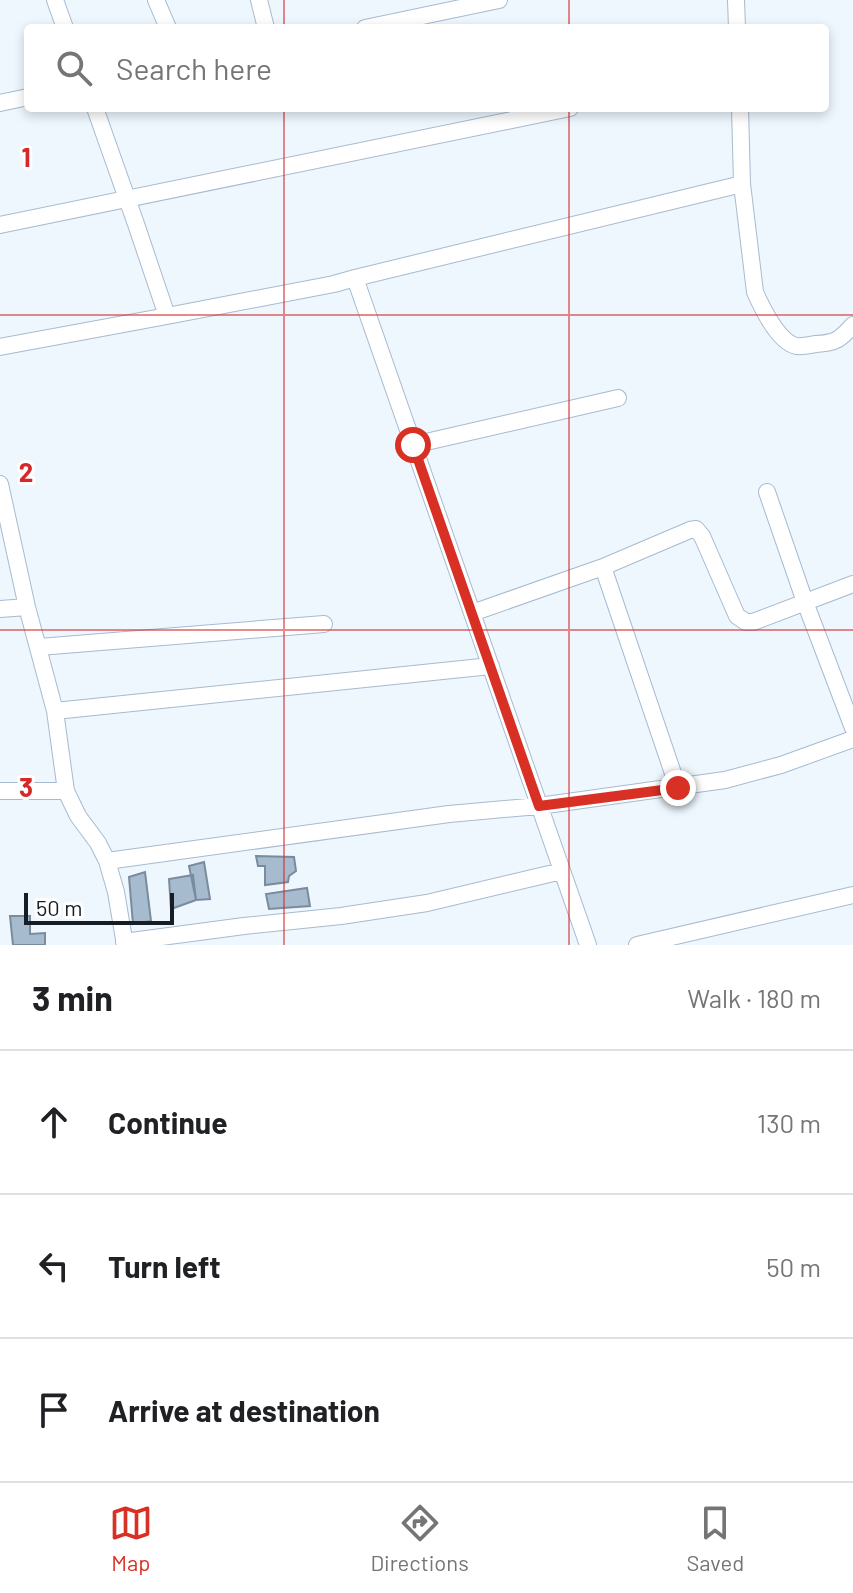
<!DOCTYPE html>
<html lang="en">
<head>
<meta charset="utf-8">
<style>
  :root { --surface:#fff; --page:#f2f2f2; --text:#202124; --muted:#757577; --line:#e0e0e0; --accent:#d93025 }
  body { margin:0; font-family:Barlow,sans-serif; background:var(--page); color:var(--text) }
  .scale { position:absolute; left:24px; bottom:20px; width:150px; box-sizing:border-box; padding-left:8px; border:4px solid #161d24; border-top:0; font-size:22px; line-height:28px; white-space:nowrap; color:#161d24; -webkit-text-stroke:6px #fff; paint-order:stroke }
  .stop { position:absolute; width:24px; height:24px; margin:-18px; border:6px solid #d93025; border-radius:50%; background:#fff }
  .stop.end { background:#d93025; border-color:#fff; box-shadow:0 2px 8px #0008 }
  .list { margin:0; padding:0; list-style:none }
  h2 { display:flex; justify-content:space-between; align-items:center; height:104px; margin:0; padding:0 32px; font-size:34px }
  h2 small { font-size:26px; font-weight:400; color:var(--muted) }
  .list li { display:grid; grid-template-columns:52px 1fr auto; gap:24px; align-items:center; box-sizing:border-box; height:144px; padding:0 32px; border-top:2px solid var(--line) }
  .list b { display:block; font-size:30px; white-space:nowrap }
  .list em { font-size:26px; font-style:normal; color:var(--muted) }
  .icon { flex:none; width:44px; height:44px; fill:none; stroke:currentColor; stroke-width:2; stroke-linecap:round; stroke-linejoin:round }
  .map { position:relative; flex:none; width:853px; height:945px; overflow:hidden }
  .search { position:absolute; background:var(--surface); box-shadow:0 4px 12px #0003; left:24px; right:24px; top:24px; height:88px; display:flex; align-items:center; gap:20px; box-sizing:border-box; padding:0 28px; border-radius:8px; color:var(--muted); font-size:30px }
  .sheet { height:536px; background:var(--surface) }
  nav { display:flex; justify-content:space-around; align-items:center; box-sizing:border-box; height:112px; border-top:2px solid var(--line); background:var(--surface); font-size:22px; color:var(--muted) }
  nav a { display:grid; justify-items:center; gap:4px }
  nav .on { color:var(--accent) }
  .map>svg:first-child { display:block }
  .building { fill:#a7bbce; stroke:#798c9e; stroke-width:2 }
  .lines { fill:none; stroke-linecap:round; stroke-linejoin:round }
  .street-casing { stroke:#a7bbce; stroke-width:18 }
  .street { stroke:#fff; stroke-width:16 }
  .route { stroke:#d93025; stroke-width:10 }
  .grid { fill:none; stroke:#d62828; stroke-width:2; stroke-opacity:0.55 }
  .grid-label { font-size:26px; text-anchor:middle; font-weight:bold; fill:#d62828; stroke:#fff; stroke-width:6; stroke-linejoin:round; paint-order:stroke }
</style>
</head>
<body>
<div class="map">
<svg width="853" height="945" viewBox="0 0 853 945">
  <rect width="100%" height="100%" fill="#eef6fe"/>
  <path class="building" d="M256 856 294 857 296 871 289 876 288 882 265 885V866H258Z
    M204 862 210 899 196 900 189 866Z
    M145 872 151 921 133 924 129 877Z
    M193 875 196 900 171 909 169 879Z
    M307 888 310 906 269 909 266 894Z
    M10 916H30V934L45 933V945H13Z"/>
  <g class="lines">
    <g class="street-casing">
      <path id="street" d="M55 0 65 28
        M156 0 168 28
        M259 0 266 28
        M736 0 737 28
        M365 28 499 0
        M0 103 28 97
        M95 108 136 224 167 316 334 284 355 278 588 945
        M740 108 742 184 755 292C762 308 779 343 797 346 802 347 810 345 816 344 835 343 840 340 853 325
        M0 225 570 108
        M355 278 742 184
        M0 347 167 316
        M413 445 618 398
        M0 484 27 607 55 711 66 791 78 816 98 843 107 861 116 892 125 945
        M767 492 805 602 853 728
        M603 567 690 530 696 529 702 536 737 616 746 622H753L853 584
        M0 609 27 607
        M472 613 603 567 678 788
        M39 647 324 624
        M55 711 491 666
        M0 791H66
        M107 861 449 814 539 806 725 780 781 765 853 739
        M124 942 244 926 341 916 427 903 562 871
        M637 945 853 895"/>
    </g>
    <use href="#street" class="street"/>
  </g>
  <g class="lines">
    <path class="route" d="M413 445 539 806 678 788"/>
  </g>
  <path class="grid" d="M284 0V28M569 0V28M284 108V945M569 108V945M0 315H853M0 630H853"/>
  <g class="grid-label">
    <text x="26" y="167">1</text>
    <text x="26" y="482">2</text>
    <text x="26" y="797">3</text>
  </g>
</svg>
<div class="scale">50 m</div>
<div class="stop" style="left:413px;top:445px"></div>
<div class="stop end" style="left:678px;top:788px"></div>
<div class="search"><svg class="icon" aria-label="search" viewBox="0 0 24 24"><circle cx="10" cy="10" r="6"/><path d="M15 15l6 6"/></svg>Search here</div>
</div>
<section class="sheet">
<h2>3 min<small>Walk · 180 m</small></h2>
<ul class="list">
<li><svg class="icon" aria-label="ahead" viewBox="0 0 24 24"><path d="M12 20V5M6 11l6-6 6 6"/></svg><div><b>Continue</b></div><em>130 m</em></li>
<li><svg class="icon" aria-label="left" viewBox="0 0 24 24"><path d="M17 20v-9H6M10 6l-5 5 5 5"/></svg><div><b>Turn left</b></div><em>50 m</em></li>
<li><svg class="icon" aria-label="arrive" viewBox="0 0 24 24"><path d="M6 21V4h12l-3 4 3 4H6"/></svg><div><b>Arrive at destination</b></div></li>
</ul>
</section>
<nav>
<a class="on"><svg class="icon" aria-label="map" viewBox="0 0 24 24"><path d="M3 6l6-2 6 2 6-2v14l-6 2-6-2-6 2zM9 4v14M15 6v14"/></svg>Map</a>
<a><svg class="icon" aria-label="directions" viewBox="0 0 24 24"><path d="M12 3l9 9-9 9-9-9zM9 14v-3h6M13 9l2 2-2 2"/></svg>Directions</a>
<a><svg class="icon" aria-label="saved" viewBox="0 0 24 24"><path d="M7 4h10v16l-5-4-5 4z"/></svg>Saved</a>
</nav>
</body>
</html>
